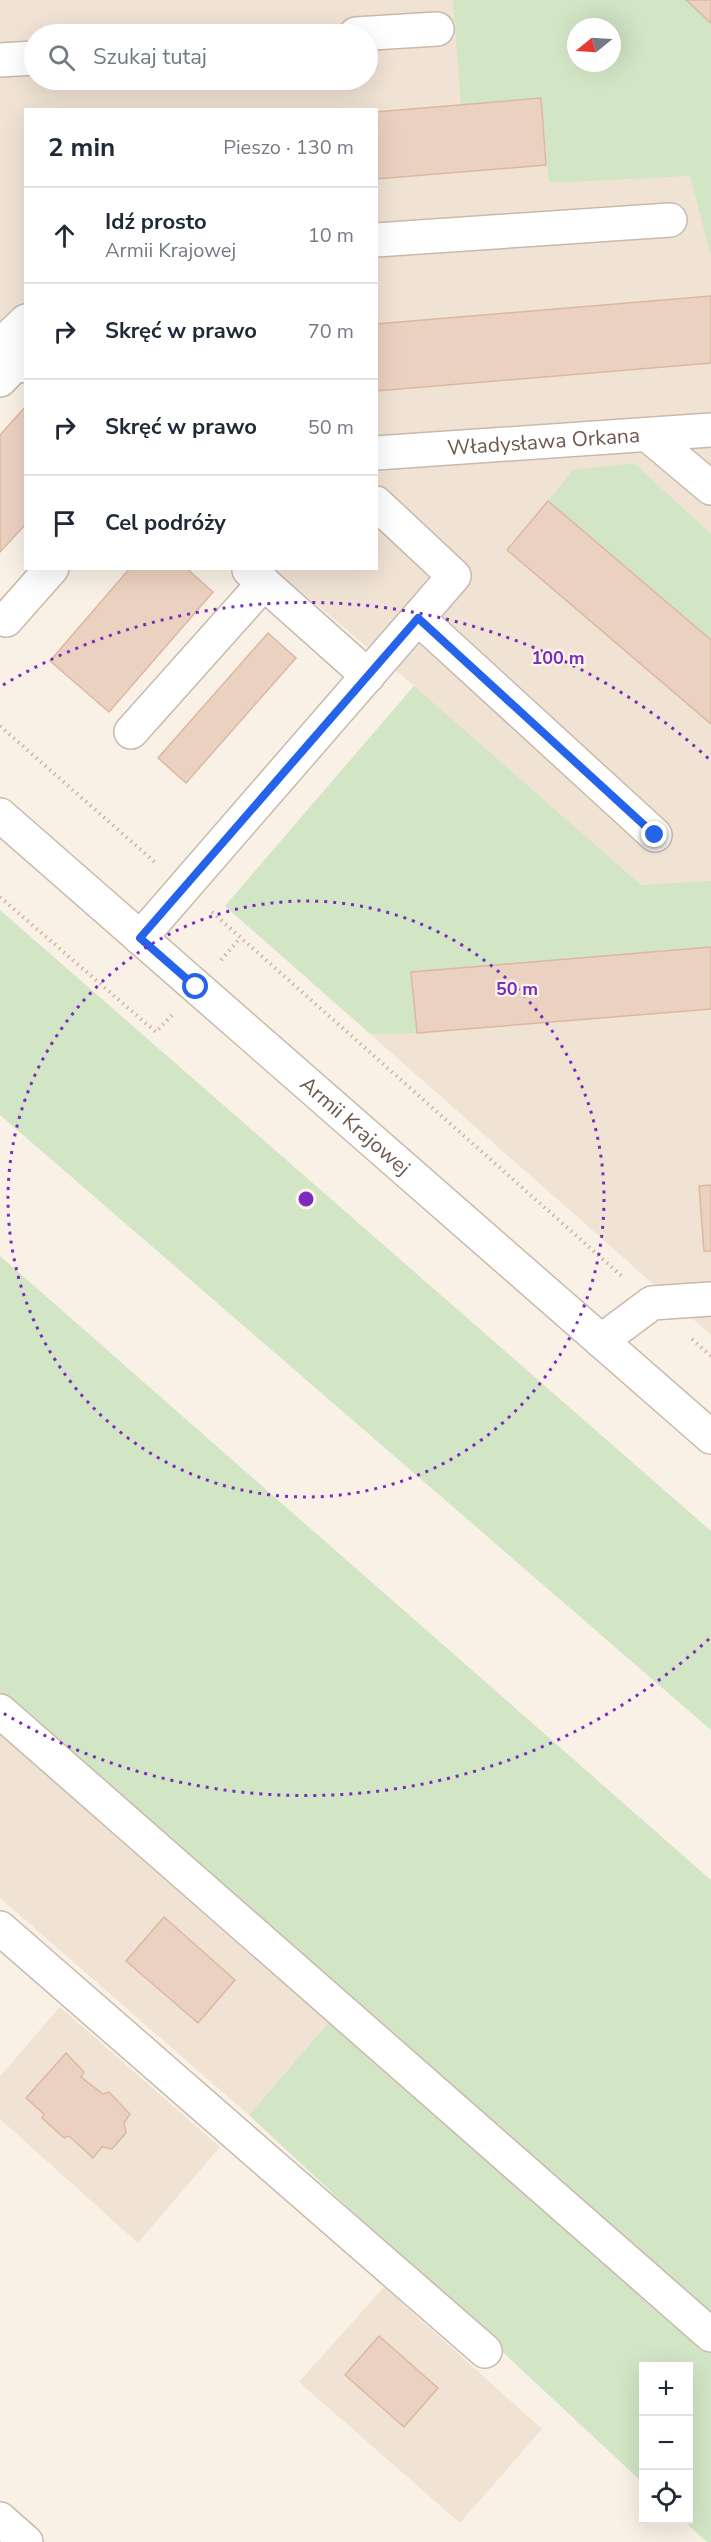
<!DOCTYPE html>
<html lang="pl">
<head>
<meta charset="utf-8">
<style>
  :root { --surface:#fff; --page:#f2f2f3; --text:#1f2937; --muted:#747a83; --line:#e0e1e3 }
  body { margin:0; font-family:"Nunito Sans",sans-serif; background:var(--page); color:var(--text) }
  .controls { position:absolute; right:18px; bottom:18px; display:grid; overflow:hidden; border-radius:0px; box-shadow:0 6px 24px #0002 }
  .controls button { width:54px; height:54px; display:grid; place-items:center; padding:0; border:0; border-bottom:2px solid var(--line); background:var(--surface); color:var(--text); font:30px sans-serif }
  .compass { position:absolute; left:567px; top:18px; width:54px; height:54px; border-radius:50%; background:var(--surface); box-shadow:0 6px 24px #0002; rotate:252deg }
  .stop { position:absolute; width:18px; height:18px; margin:-14px; border:4px solid #2563eb; border-radius:50%; background:#fff }
  .stop.end { background:#2563eb; border-color:#fff; box-shadow:0 2px 6px #0008 }
  .list { margin:0; padding:0; list-style:none }
  h2 { display:flex; justify-content:space-between; align-items:center; height:78px; margin:0; padding:0 24px; font-size:26px }
  h2 small { font-size:20px; font-weight:400; color:var(--muted) }
  .list li { display:grid; grid-template-columns:39px 1fr auto; gap:18px; align-items:center; box-sizing:border-box; height:96px; padding:0 24px; border-top:2px solid var(--line) }
  .list b { display:block; font-size:22px; white-space:nowrap }
  .list p { margin:0; font-size:20px; white-space:nowrap; color:var(--muted) }
  .list em { font-size:20px; font-style:normal; color:var(--muted) }
  .icon { flex:none; width:33px; height:33px; fill:none; stroke:currentColor; stroke-width:2; stroke-linecap:round; stroke-linejoin:round }
  .map { position:relative; flex:none; width:711px; height:2542px; overflow:hidden }
  .search { position:absolute; background:var(--surface); box-shadow:0 6px 24px #0002; left:24px; top:24px; width:354px; height:66px; display:flex; align-items:center; gap:15px; box-sizing:border-box; padding:0 21px; border-radius:33px; color:var(--muted); font-size:22px }
  .panel { position:absolute; background:var(--surface); box-shadow:0 6px 24px #0002; left:24px; top:108px; width:354px; height:462px; border-radius:0px }
  .map>svg:first-child { display:block }
  .residential { fill:#f0e3d4; fill-rule:evenodd }
  .green { fill:#d2e5c5; fill-rule:evenodd }
  .building { fill:#ebd1c0; stroke:#dcb8a2; stroke-width:1.5 }
  .lines { fill:none; stroke-linecap:round; stroke-linejoin:round }
  .minor-casing { stroke:#c9b9ac; stroke-width:36 }
  .path { stroke:#d0b4a3; stroke-width:4; stroke-dasharray:1.5 4.5; stroke-linecap:butt }
  .minor { stroke:#fff; stroke-width:33 }
  .route { stroke:#2563eb; stroke-width:8 }
  .ring { fill:none; stroke:#7b2cbf; stroke-width:3; stroke-dasharray:3 6 }
  .labels { text-anchor:middle; stroke-width:4.5; stroke-linejoin:round; paint-order:stroke }
  .street-label { font-size:21px; fill:#6f594d; stroke:#fcf5ea }
  .centre { fill:#7b2cbf; stroke:#fcf5ea; stroke-width:3 }
  .ring-label { font-size:18px; text-anchor:middle; font-weight:bold; fill:#7b2cbf; stroke:#fcf5ea; stroke-width:4.5; stroke-linejoin:round; paint-order:stroke }
</style>
</head>
<body>
<div class="map">
<svg width="711" height="2542" viewBox="0 0 711 2542">
  <rect width="100%" height="100%" fill="#f9f1e5"/>
  <path class="residential" d="M0 0H711V1335L225 906 414 686 274 569 376 568V110H26L25 354 0 333ZM576 27H612V63H576ZM34 34H368V80H34Z
    M0 1731 330 2021 249 2115 0 1898Z
    M60 2007 220 2147 138 2243 0 2119V2076Z
    M384 2287 542 2429 460 2523 299 2382Z"/>
  <path class="green" d="M453 0H686L711 23V256L690 176 549 183 541 98 461 105ZM576 27H612V63H576Z
    M634 463 711 534V640L548 501 573 470Z
    M414 686 641 885 711 881V947L412 972 417 1033 371 1034 225 906Z
    M0 910 711 1531V1730L0 1115Z
    M0 1256 711 1880V2542H707L683 2520H688V2366H644L643 2483 249 2115 330 2021 0 1731Z"/>
  <path class="building" d="M686 0H711V23Z
    M541 98 546 165 376 179V112Z
    M711 296V363L376 391V324Z
    M26 406V524L0 552V435Z
    M548 501 711 640V724L507 550Z
    M130 568H186L213 592 109 712 50 661Z
    M268 633 296 658 186 783 158 758Z
    M711 947V1009L417 1033 411 972Z
    M711 1185V1251H704L699 1186Z
    M164 1917 235 1980 198 2023 126 1961Z
    M66 2053 84 2072 81 2077 103 2094 109 2092 130 2114 124 2123 126 2133 112 2149 102 2147 93 2158 69 2136 64 2138 42 2118 44 2114 26 2098Z
    M379 2336 438 2388 404 2427 345 2375Z"/>
  <g class="lines">
    <g class="minor-casing">
      <g id="minor">
        <path d="M356 34 437 29"/>
        <path d="M0 60 34 58"/>
        <path d="M376 240 670 220"/>
        <path d="M0 342 26 366"/>
        <path d="M2 344 26 321"/>
        <path d="M0 380 19 360"/>
        <path d="M648 435 711 488"/>
        <path id="s1" d="M376 453 711 430"/>
        <path d="M249 570 368 676"/>
        <path d="M418 618 655 835"/>
        <path d="M6 620 52 568"/>
        <path d="M131 732 264 583"/>
        <path id="s2" d="M0 815 711 1437"/>
        <path d="M140 938 454 576 376 503"/>
        <path d="M601 1341 652 1303 711 1299"/>
        <path d="M0 1711 711 2335"/>
        <path d="M0 1928 485 2351"/>
        <path d="M0 2519 26 2542"/>
      </g>
    </g>
    <path class="path" d="M0 726 157 864
      M0 897 156 1032 172 1015
      M212 912 624 1278
      M221 960 240 938
      M692 1339 711 1356"/>
    <use href="#minor" class="minor"/>
  </g>
  <g class="lines">
    <path class="route" d="M196 987 140 938 418 618 655 835"/>
  </g>
  <g class="ring">
    <circle cx="306" cy="1199" r="298"/>
    <path d="M709 1639A597 597 0 0 1 3 1713M3 685A597 597 0 0 1 709 759"/>
  </g>
  <g class="labels">
    <g class="street-label">
      <text dy="7" stroke="none"><textPath href="#s1" startOffset="168">Władysława Orkana</textPath></text>
      <text dy="7" stroke="none"><textPath href="#s2" startOffset="472">Armii Krajowej</textPath></text>
    </g>
  </g>
  <circle cx="306" cy="1199" r="9" class="centre"/>
  <g class="ring-label">
    <text x="558" y="664">100 m</text>
    <text x="517" y="995">50 m</text>
  </g>
</svg>
<div class="controls">
<button>+</button>
<button>−</button>
<button><svg class="icon" aria-label="locate" viewBox="0 0 24 24"><circle cx="12" cy="12" r="6"/><path d="M12 2v4M12 18v4M2 12h4M18 12h4"/></svg></button>
</div>
<svg class="compass" viewBox="-18 -18 36 36"><path d="M0-13l5 13h-10z" fill="#e53935"/><path d="M0 13l5-13h-10z" fill="#747a83"/></svg>
<div class="stop" style="left:196px;top:987px"></div>
<div class="stop end" style="left:655px;top:835px"></div>
<div class="search"><svg class="icon" aria-label="search" viewBox="0 0 24 24"><circle cx="10" cy="10" r="6"/><path d="M15 15l6 6"/></svg>Szukaj tutaj</div>
<section class="panel">
<h2>2 min<small>Pieszo · 130 m</small></h2>
<ul class="list">
<li><svg class="icon" aria-label="ahead" viewBox="0 0 24 24"><path d="M12 20V5M6 11l6-6 6 6"/></svg><div><b>Idź prosto</b><p>Armii Krajowej</p></div><em>10 m</em></li>
<li><svg class="icon" aria-label="right" viewBox="0 0 24 24"><path d="M7 20v-9h11M14 6l5 5-5 5"/></svg><div><b>Skręć w prawo</b></div><em>70 m</em></li>
<li><svg class="icon" aria-label="right" viewBox="0 0 24 24"><path d="M7 20v-9h11M14 6l5 5-5 5"/></svg><div><b>Skręć w prawo</b></div><em>50 m</em></li>
<li><svg class="icon" aria-label="arrive" viewBox="0 0 24 24"><path d="M6 21V4h12l-3 4 3 4H6"/></svg><div><b>Cel podróży</b></div></li>
</ul>
</section>
</div>
</body>
</html>
